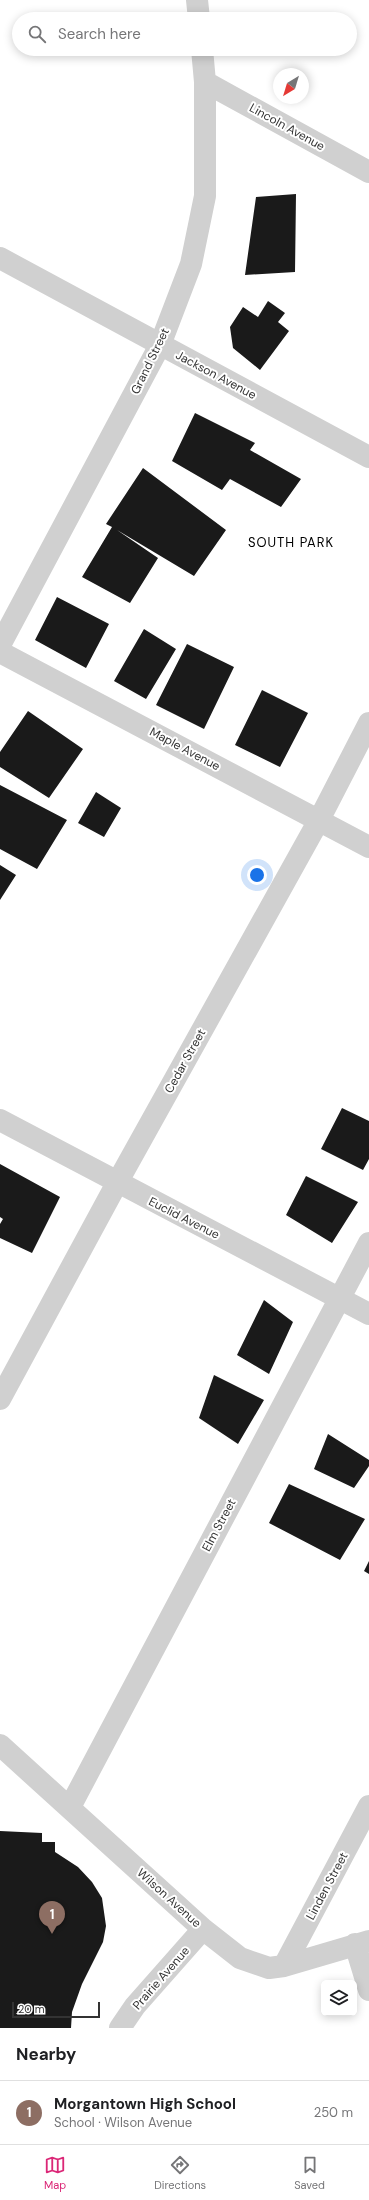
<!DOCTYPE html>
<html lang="en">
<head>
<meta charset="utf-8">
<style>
  :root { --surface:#fff; --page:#f2f2f2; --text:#202124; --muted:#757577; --line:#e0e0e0; --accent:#db2777 }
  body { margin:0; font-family:"DM Sans",sans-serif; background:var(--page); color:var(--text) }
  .controls { position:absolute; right:12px; bottom:12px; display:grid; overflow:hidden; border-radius:6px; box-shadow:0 2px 10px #0003 }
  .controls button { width:36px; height:36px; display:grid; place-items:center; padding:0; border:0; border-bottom:1px solid var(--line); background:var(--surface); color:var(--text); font:20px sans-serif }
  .compass { position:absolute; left:273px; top:68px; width:36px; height:36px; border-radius:50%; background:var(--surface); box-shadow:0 2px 10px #0003; rotate:218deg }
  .scale { position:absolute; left:12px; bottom:10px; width:88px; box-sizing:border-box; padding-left:4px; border:2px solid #333; border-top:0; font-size:11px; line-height:14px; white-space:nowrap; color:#333; -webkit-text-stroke:3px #fff; paint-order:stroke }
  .you { position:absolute; left:257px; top:875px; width:14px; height:14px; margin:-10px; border:3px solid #fff; border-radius:50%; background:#1a73e8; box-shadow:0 0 0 6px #1a73e833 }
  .badge { display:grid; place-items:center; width:26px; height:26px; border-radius:50%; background:var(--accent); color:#fff; font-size:13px; font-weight:700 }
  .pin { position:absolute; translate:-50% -33px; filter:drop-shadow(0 1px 2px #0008) }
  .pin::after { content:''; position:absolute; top:21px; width:14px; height:12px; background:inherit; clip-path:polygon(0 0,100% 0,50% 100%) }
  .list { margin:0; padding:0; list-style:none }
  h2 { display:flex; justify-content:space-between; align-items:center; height:52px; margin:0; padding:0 16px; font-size:17px }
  h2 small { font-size:13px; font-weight:400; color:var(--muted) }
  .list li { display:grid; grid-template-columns:26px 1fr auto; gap:12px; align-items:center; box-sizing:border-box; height:64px; padding:0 16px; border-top:1px solid var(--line) }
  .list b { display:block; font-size:15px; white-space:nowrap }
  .list p { margin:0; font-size:13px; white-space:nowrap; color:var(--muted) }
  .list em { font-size:13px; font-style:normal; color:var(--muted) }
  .icon { flex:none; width:22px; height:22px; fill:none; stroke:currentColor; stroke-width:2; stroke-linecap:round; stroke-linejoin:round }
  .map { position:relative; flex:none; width:369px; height:2028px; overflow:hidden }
  .search { position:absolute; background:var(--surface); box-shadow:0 2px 10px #0003; left:12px; right:12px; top:12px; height:44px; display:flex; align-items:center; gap:10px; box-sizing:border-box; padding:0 14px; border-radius:22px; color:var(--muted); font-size:15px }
  .sheet { height:116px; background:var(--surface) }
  nav { display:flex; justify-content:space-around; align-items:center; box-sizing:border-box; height:56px; border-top:1px solid var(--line); background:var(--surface); font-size:11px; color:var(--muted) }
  nav a { display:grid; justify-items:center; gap:2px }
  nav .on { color:var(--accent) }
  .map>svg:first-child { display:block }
  .building { fill:#1a1a1a }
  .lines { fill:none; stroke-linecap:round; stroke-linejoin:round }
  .minor { stroke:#d0d0d0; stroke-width:22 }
  .labels { text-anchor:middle; stroke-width:4; stroke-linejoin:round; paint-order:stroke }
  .street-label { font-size:12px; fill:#333; stroke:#fff }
  .neighbourhood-label { font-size:13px; letter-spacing:1px; fill:#000; stroke:#fff }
</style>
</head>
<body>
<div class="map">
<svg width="369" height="2028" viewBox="0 0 369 2028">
  <rect width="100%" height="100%" fill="#fff"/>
  <path class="building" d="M296 194 295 272 245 275 256 197Z
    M268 301 285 313 278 322 289 331 260 370 233 348 230 327 243 307 258 317Z
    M195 413 255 443 250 450 301 479 281 507 230 479 222 490 172 461Z
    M143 468 226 530 194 576 117 530 158 558 130 603 82 577 112 527 106 524Z
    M57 597 109 624 86 668 35 640Z
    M144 629 176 649 146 699 114 681Z
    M187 644 234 667 204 729 156 705Z
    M262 690 308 713 280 767 235 745Z
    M28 711 83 749 49 798 0 767V752Z
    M0 785 67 820 37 869 0 849Z
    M96 792 121 808 104 837 78 823Z
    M0 865 16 875 0 900Z
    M342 1108 369 1121V1159L363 1170 321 1149Z
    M0 1164 60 1197 32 1253 0 1238V1224L3 1219 0 1217Z
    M306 1176 358 1202 332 1243 286 1215Z
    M264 1300 293 1322 269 1374 237 1355Z
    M214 1375 264 1400 238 1444 199 1418Z
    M328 1434 369 1460V1466L354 1488 314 1469Z
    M289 1484 365 1519 340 1560 269 1523Z
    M369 1561V1574L364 1571Z
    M0 1831 42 1833V1842H55V1852L78 1867 92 1882 102 1898 106 1926 103 1942 82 1984 72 2012 71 2028H0Z"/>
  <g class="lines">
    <path class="minor" d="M197 0 199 19
      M205 82 369 172
      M0 258 369 457
      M0 645 160 345 191 264 205 196V82L202 49
      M0 652 369 847
      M0 1120 369 1314
      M0 1399 117 1183 319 820 369 723
      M0 1745 203 1929 240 1958 269 1968 284 1966 369 1941
      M70 1807 369 1243
      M355 1944 369 1990
      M284 1966 369 1806
      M120 2028 135 2006 203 1929"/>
  </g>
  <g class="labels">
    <g class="street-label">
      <text transform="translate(287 127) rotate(29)" y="4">Lincoln Avenue</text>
      <text transform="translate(150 361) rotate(-64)" y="4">Grand Street</text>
      <text transform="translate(216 375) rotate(28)" y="4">Jackson Avenue</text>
      <text transform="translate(185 749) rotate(28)" y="4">Maple Avenue</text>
      <text transform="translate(185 1061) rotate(-61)" y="4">Cedar Street</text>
      <text transform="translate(184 1218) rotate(27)" y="4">Euclid Avenue</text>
      <text transform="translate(219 1525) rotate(-62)" y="4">Elm Street</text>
      <text transform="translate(327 1886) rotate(-62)" y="4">Linden Street</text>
      <text transform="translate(169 1898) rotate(42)" y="4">Wilson Avenue</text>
      <text transform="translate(161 1978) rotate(-49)" y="4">Prairie Avenue</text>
    </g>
    <g class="neighbourhood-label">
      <text x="291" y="547">SOUTH PARK</text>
    </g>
  </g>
</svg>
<div class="controls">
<button><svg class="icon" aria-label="layers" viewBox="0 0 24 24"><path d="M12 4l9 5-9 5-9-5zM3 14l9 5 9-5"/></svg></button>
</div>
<svg class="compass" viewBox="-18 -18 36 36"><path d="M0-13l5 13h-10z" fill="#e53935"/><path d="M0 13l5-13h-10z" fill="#757577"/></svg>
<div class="scale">20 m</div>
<div class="you"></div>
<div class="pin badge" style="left:52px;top:1934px;background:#8d6e63">1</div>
<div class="search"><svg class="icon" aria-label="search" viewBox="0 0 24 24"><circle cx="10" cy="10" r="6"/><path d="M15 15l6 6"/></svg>Search here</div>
</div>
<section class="sheet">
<h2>Nearby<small></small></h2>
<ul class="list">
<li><span class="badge" style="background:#8d6e63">1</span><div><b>Morgantown High School</b><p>School · Wilson Avenue</p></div><em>250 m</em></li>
</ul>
</section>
<nav>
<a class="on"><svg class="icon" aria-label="map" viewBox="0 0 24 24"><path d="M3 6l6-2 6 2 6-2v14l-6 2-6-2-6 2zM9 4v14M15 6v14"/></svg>Map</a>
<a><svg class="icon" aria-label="directions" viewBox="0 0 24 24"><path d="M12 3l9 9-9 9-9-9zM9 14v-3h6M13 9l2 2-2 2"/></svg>Directions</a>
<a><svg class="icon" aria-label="saved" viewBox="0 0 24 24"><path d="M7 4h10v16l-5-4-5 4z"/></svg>Saved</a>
</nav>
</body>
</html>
